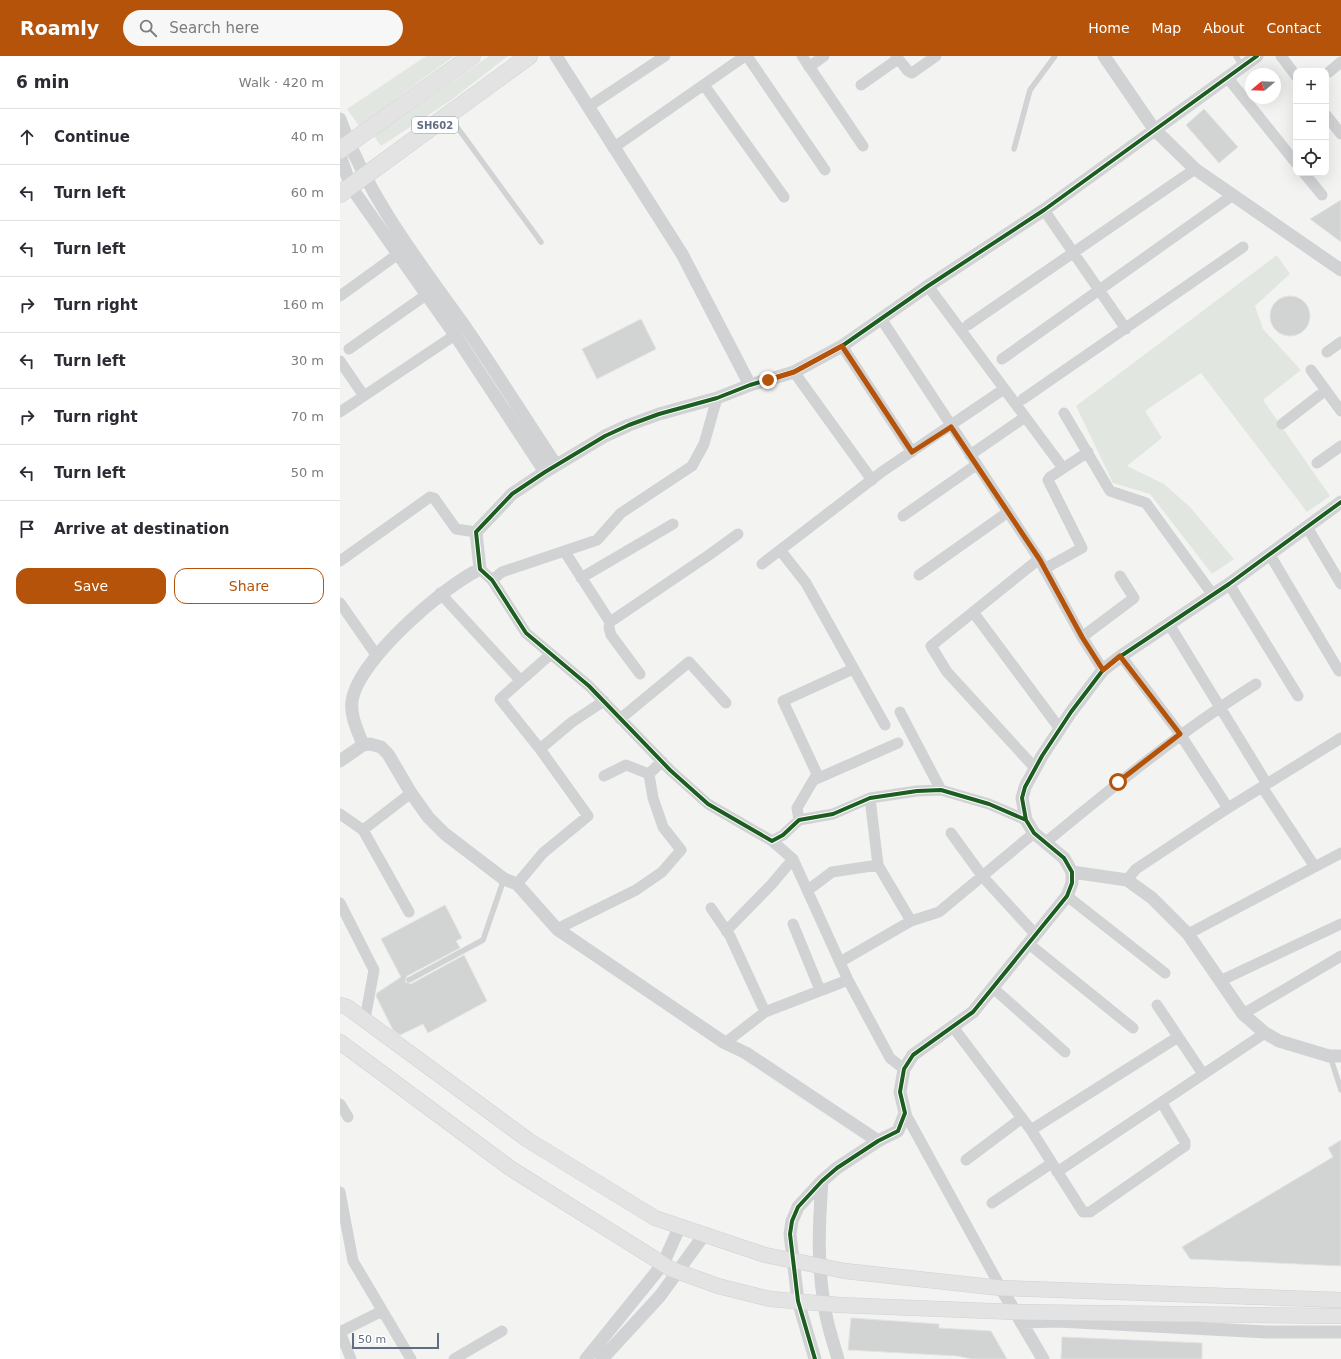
<!DOCTYPE html>
<html lang="en">
<head>
<meta charset="utf-8">
<style>
  :root { --surface:#fff; --page:#f7f7f7; --text:#2b2b33; --muted:#7c7c81; --line:#e1e1e2; --accent:#b45309 }
  body { margin:0; font-family:"DejaVu Sans",sans-serif; background:var(--page); color:var(--text) }
  .controls { position:absolute; right:12px; top:12px; display:grid; overflow:hidden; border-radius:8px; box-shadow:0 4px 16px #0002 }
  .controls button { width:36px; height:36px; display:grid; place-items:center; padding:0; border:0; border-bottom:1px solid var(--line); background:var(--surface); color:var(--text); font:20px sans-serif }
  .compass { position:absolute; left:905px; top:12px; width:36px; height:36px; border-radius:50%; background:var(--surface); box-shadow:0 4px 16px #0002; rotate:251deg }
  .scale { position:absolute; left:12px; bottom:10px; width:87px; box-sizing:border-box; padding-left:4px; border:2px solid #616d85; border-top:0; font-size:11px; line-height:14px; white-space:nowrap; color:#616d85; -webkit-text-stroke:3px #fff; paint-order:stroke }
  .stop { position:absolute; width:12px; height:12px; margin:-9px; border:3px solid #b45309; border-radius:50%; background:#fff }
  .stop.end { background:#b45309; border-color:#fff; box-shadow:0 1px 4px #0008 }
  .list { margin:0; padding:0; list-style:none }
  h2 { display:flex; justify-content:space-between; align-items:center; height:52px; margin:0; padding:0 16px; font-size:17px }
  h2 small { font-size:13px; font-weight:400; color:var(--muted) }
  .list li { display:grid; grid-template-columns:26px 1fr auto; gap:12px; align-items:center; box-sizing:border-box; height:56px; padding:0 16px; border-top:1px solid var(--line) }
  .list b { display:block; font-size:15px; white-space:nowrap }
  .list em { font-size:13px; font-style:normal; color:var(--muted) }
  .actions { display:flex; gap:8px; padding:12px 16px }
  .actions a { flex:1; padding:9px 0; border:1px solid var(--accent); border-radius:12px; text-align:center; font-size:14px; color:var(--accent) }
  .actions .main { background:var(--accent); color:#fff }
  .icon { flex:none; width:22px; height:22px; fill:none; stroke:currentColor; stroke-width:2; stroke-linecap:round; stroke-linejoin:round }
  .map { position:relative; flex:none; width:1001px; height:1303px; overflow:hidden }
  header { display:flex; align-items:center; gap:24px; box-sizing:border-box; height:56px; padding:0 20px; background:var(--accent); color:#fff }
  header strong { font-size:19px }
  nav { display:flex; gap:22px; margin-inline-start:auto; font-size:14px }
  .search { width:280px; height:36px; background:var(--page); display:flex; align-items:center; gap:10px; box-sizing:border-box; padding:0 14px; border-radius:22px; color:var(--muted); font-size:15px }
  main { display:flex }
  aside { flex:1; background:var(--surface) }
  .map>svg:first-child { display:block }
  .green { fill:#e1e7e0 }
  .building { fill:#d2d4d4; stroke:#e2e3e2 }
  .lines { fill:none; stroke-linecap:round; stroke-linejoin:round }
  .secondary-casing { stroke:#cfd1d3; stroke-width:16 }
  .primary-casing { stroke:#d0d2d3; stroke-width:18 }
  .service { stroke:#d1d2d3; stroke-width:5.5 }
  .minor { stroke:#d1d2d3; stroke-width:11 }
  .tertiary { stroke:#d1d2d3; stroke-width:13 }
  .secondary { stroke:#e3e3e4; stroke-width:15 }
  .primary { stroke:#e3e3e4; stroke-width:17 }
  .cycleway-casing { stroke:#fff; stroke-width:6 }
  .cycleway { stroke:#1b5e20; stroke-width:4 }
  .route { stroke:#b45309; stroke-width:5 }
  .labels { text-anchor:middle; stroke-width:4; stroke-linejoin:round; paint-order:stroke }
  .shield { fill:#fff; stroke:#9099aa; stroke-width:1 }
  .shield-label { font-size:10px; font-weight:bold; fill:#616d85 }
</style>
</head>
<body>
<header>
<strong>Roamly</strong>
<div class="search"><svg class="icon" aria-label="search" viewBox="0 0 24 24"><circle cx="10" cy="10" r="6"/><path d="M15 15l6 6"/></svg>Search here</div>
<nav><a>Home</a><a>Map</a><a>About</a><a>Contact</a></nav>
</header>
<main>
<aside>
<h2>6 min<small>Walk · 420 m</small></h2>
<ul class="list">
<li><svg class="icon" aria-label="ahead" viewBox="0 0 24 24"><path d="M12 20V5M6 11l6-6 6 6"/></svg><div><b>Continue</b></div><em>40 m</em></li>
<li><svg class="icon" aria-label="left" viewBox="0 0 24 24"><path d="M17 20v-9H6M10 6l-5 5 5 5"/></svg><div><b>Turn left</b></div><em>60 m</em></li>
<li><svg class="icon" aria-label="left" viewBox="0 0 24 24"><path d="M17 20v-9H6M10 6l-5 5 5 5"/></svg><div><b>Turn left</b></div><em>10 m</em></li>
<li><svg class="icon" aria-label="right" viewBox="0 0 24 24"><path d="M7 20v-9h11M14 6l5 5-5 5"/></svg><div><b>Turn right</b></div><em>160 m</em></li>
<li><svg class="icon" aria-label="left" viewBox="0 0 24 24"><path d="M17 20v-9H6M10 6l-5 5 5 5"/></svg><div><b>Turn left</b></div><em>30 m</em></li>
<li><svg class="icon" aria-label="right" viewBox="0 0 24 24"><path d="M7 20v-9h11M14 6l5 5-5 5"/></svg><div><b>Turn right</b></div><em>70 m</em></li>
<li><svg class="icon" aria-label="left" viewBox="0 0 24 24"><path d="M17 20v-9H6M10 6l-5 5 5 5"/></svg><div><b>Turn left</b></div><em>50 m</em></li>
<li><svg class="icon" aria-label="arrive" viewBox="0 0 24 24"><path d="M6 21V4h12l-3 4 3 4H6"/></svg><div><b>Arrive at destination</b></div></li>
</ul>
<div class="actions"><a class="main">Save</a><a>Share</a></div>
</aside>
<div class="map">
<svg width="1001" height="1303" viewBox="0 0 1001 1303">
  <rect width="100%" height="100%" fill="#f3f4f2"/>
  <path class="green" d="M86 0H114L19 70 7 53Z
    M149 0H168L110 45 41 90 34 80Z
    M937 199 950 218 915 250 923 273 961 314 923 344 990 440 967 456 861 317 805 355 822 382 787 410 824 428 850 451 894 503 872 518 810 438 773 427 736 350Z"/>
  <path class="building" d="M864 53 898 91 879 107 846 69Z
    M1001 144V186L970 163Z
    M930 260a20 20 0 1 1 40 0a20 20 0 1 1-40 0Z
    M301 263 316 293 257 323 242 293Z
    M105 849 122 882 116 885 120 892 67 920 65 926 71 928 124 899 147 945 88 977 83 968 60 979 53 974 36 940 37 937 61 921 41 883Z
    M1001 1084V1210L850 1203 842 1191 993 1101 988 1092Z
    M511 1262 599 1268V1272L651 1275 667 1303H632L617 1300 508 1294Z
    M722 1281 862 1287V1303H721Z"/>
  <g class="lines">
    <g class="secondary-casing">
      <path id="secondary" d="M0 949 7 951 188 1084 315 1162 425 1199 505 1215 661 1232 1001 1244
        M0 986 170 1112 331 1213 378 1230 430 1243 500 1249 675 1256 1001 1260"/>
    </g>
    <g class="primary-casing">
      <path id="primary" d="M0 94 132 0
        M0 138 189 0"/>
    </g>
    <path class="service" d="M896 0 902 10
      M109 60 201 186
      M674 93 690 34 715 0
      M69 924 143 884 164 823
      M990 1000 1001 1034"/>
    <path class="minor" d="M407 0 485 114
      M462 0 523 90
      M556 0 568 15 572 17 596 0
      M941 0 956 20
      M469 11 484 0
      M989 16 1001 6
      M887 21 956 107
      M364 29 444 141
      M521 29 558 3
      M248 51 325 0
      M986 59 1001 78
      M273 92 405 0
      M964 117 982 139
      M704 154 786 273
      M588 230 723 412
      M0 240 58 198
      M542 264 699 503 742 581 763 614
      M628 269 855 113
      M502 290 572 396
      M9 293 86 239
      M987 296 1001 286
      M662 303 893 139
      M0 305 24 340
      M971 314 1001 355
      M454 316 532 424
      M683 343 903 191
      M0 356 115 279
      M724 357 770 435 806 447 873 539
      M942 368 986 334
      M630 399 685 361
      M977 407 1001 390
      M563 460 636 409
      M967 471 1001 528
      M440 494 466 527 545 669
      M225 496 270 566 269 572 271 579 300 618
      M930 499 999 615
      M0 505 90 441 94 442 116 473 136 476
      M422 508 543 415 664 333
      M140 513 152 524 186 577 249 630 330 714 368 748 432 785 443 779 459 764 493 758 530 742 577 735 601 734 649 748 686 764
      M704 513 742 492 708 424 710 421 748 396
      M579 519 668 456
      M241 522 333 468
      M152 524 162 516 257 484 281 457 352 410 364 388 377 342
      M889 528 958 640
      M100 537 180 624
      M0 547 37 600
      M633 556 720 673
      M270 566 369 499 398 478
      M829 568 927 728
      M742 581 794 542 780 520
      M781 600 840 678 888 752
      M560 656 601 734
      M280 663 349 606 386 647
      M200 693 232 666 264 645
      M695 712 607 616 591 590 699 503
      M264 720 286 709 309 718
      M474 724 558 687
      M922 731 975 811
      M530 742 538 809 571 865
      M0 758 23 774 69 856
      M459 764 457 752 477 718 443 645 513 613
      M23 774 71 737
      M611 777 643 821 696 879
      M432 785 453 803 508 924 550 1002 564 1013
      M706 786C774 730 841 675 916 628
      M787 824 796 813 888 752 1001 682
      M177 828 203 797 248 760 200 693 160 643 211 598
      M468 834 492 816 538 809
      M727 840 825 917
      M0 847 34 914 25 963
      M371 852 390 880 425 956
      M453 868 480 934
      M217 873 296 834 322 816 341 794 323 771 313 742 309 718 322 705
      M386 875 431 829 453 803
      M848 878 1001 797
      M689 888 793 972
      M500 906 571 865 599 856 694 777
      M880 925 1001 868
      M653 932 725 996
      M817 949 863 1018
      M903 958 1001 900
      M613 971 691 1074 743 1156H750L845 1090V1086L822 1047
      M385 987 425 956 508 924
      M0 1048 8 1061
      M565 1057 661 1232
      M691 1074 838 981
      M626 1104 682 1062
      M717 1116 925 977
      M0 1136 13 1205 71 1303
      M652 1147 712 1107
      M0 1276 42 1255
      M0 1276 11 1303
      M114 1303 162 1275"/>
    <path class="tertiary" d="M216 0 342 198 410 329
      M764 0 814 73 855 113 1001 214
      M0 63C27 140 79 206 126 272 157 317 186 364 216 409
      M0 99 11 131 115 279 205 416
      M23 689C18 675 10 660 12 645 18 604 104 530 140 513L136 476 172 438 205 416 265 380 289 369 319 358 377 342 410 329 454 316 502 290 588 230 704 154 917 0
      M0 705 23 689 30 688 41 691 48 698 71 737 88 761 105 778 164 823 177 828 217 873 385 987 406 997 538 1085
      M732 816 787 824 812 842 848 878 903 958 925 977 939 985 989 1000H1001
      M482 1125C479 1166 477 1206 484 1247 486 1266 493 1285 498 1303
      M661 1232 703 1303
      M681 1266 718 1265 927 1276H1001
      M246 1303 323 1208 339 1172
      M262 1303 320 1240 364 1179
      M475 1303 458 1245 450 1178 452 1165 458 1151 482 1125 497 1112 538 1085 558 1075 565 1057 560 1036 564 1013 573 999 633 956 727 840 732 827V816L724 802 694 777 686 764 682 742 685 731 702 700 731 656 763 614 781 600 889 528 1001 446"/>
    <use href="#secondary" class="secondary"/>
    <use href="#primary" class="primary"/>
    <g class="cycleway-casing">
      <path id="cycleway" d="M686 764 649 748 601 734 577 735 530 742 493 758 459 764 443 779 432 785 368 748 330 714 249 630 186 577 152 524 140 513 136 476 172 438 205 416 265 380 289 369 319 358 377 342 410 329 454 316 502 290 588 230 704 154 917 0
        M475 1303 458 1245 450 1178 452 1165 458 1151 482 1125 497 1112 538 1085 558 1075 565 1057 560 1036 564 1013 573 999 633 956 727 840 732 827V816L724 802 694 777 686 764 682 742 685 731 702 700 731 656 763 614 781 600 889 528 1001 446"/>
    </g>
    <use href="#cycleway" class="cycleway"/>
  </g>
  <g class="lines">
    <path class="route" d="M428 324 454 316 502 290 572 396 611 371 700 504 742 581 763 614 780 600 840 678 778 726"/>
  </g>
  <g class="labels">
    <rect class="shield" x="72" y="61" width="46" height="16" rx="3"/>
    <g class="shield-label">
      <text x="95" y="73">SH602</text>
    </g>
  </g>
</svg>
<div class="controls">
<button>+</button>
<button>−</button>
<button><svg class="icon" aria-label="locate" viewBox="0 0 24 24"><circle cx="12" cy="12" r="6"/><path d="M12 2v4M12 18v4M2 12h4M18 12h4"/></svg></button>
</div>
<svg class="compass" viewBox="-18 -18 36 36"><path d="M0-13l5 13h-10z" fill="#e53935"/><path d="M0 13l5-13h-10z" fill="#7c7c81"/></svg>
<div class="scale">50 m</div>
<div class="stop" style="left:778px;top:726px"></div>
<div class="stop end" style="left:428px;top:324px"></div>
</div>
</main>
</body>
</html>
